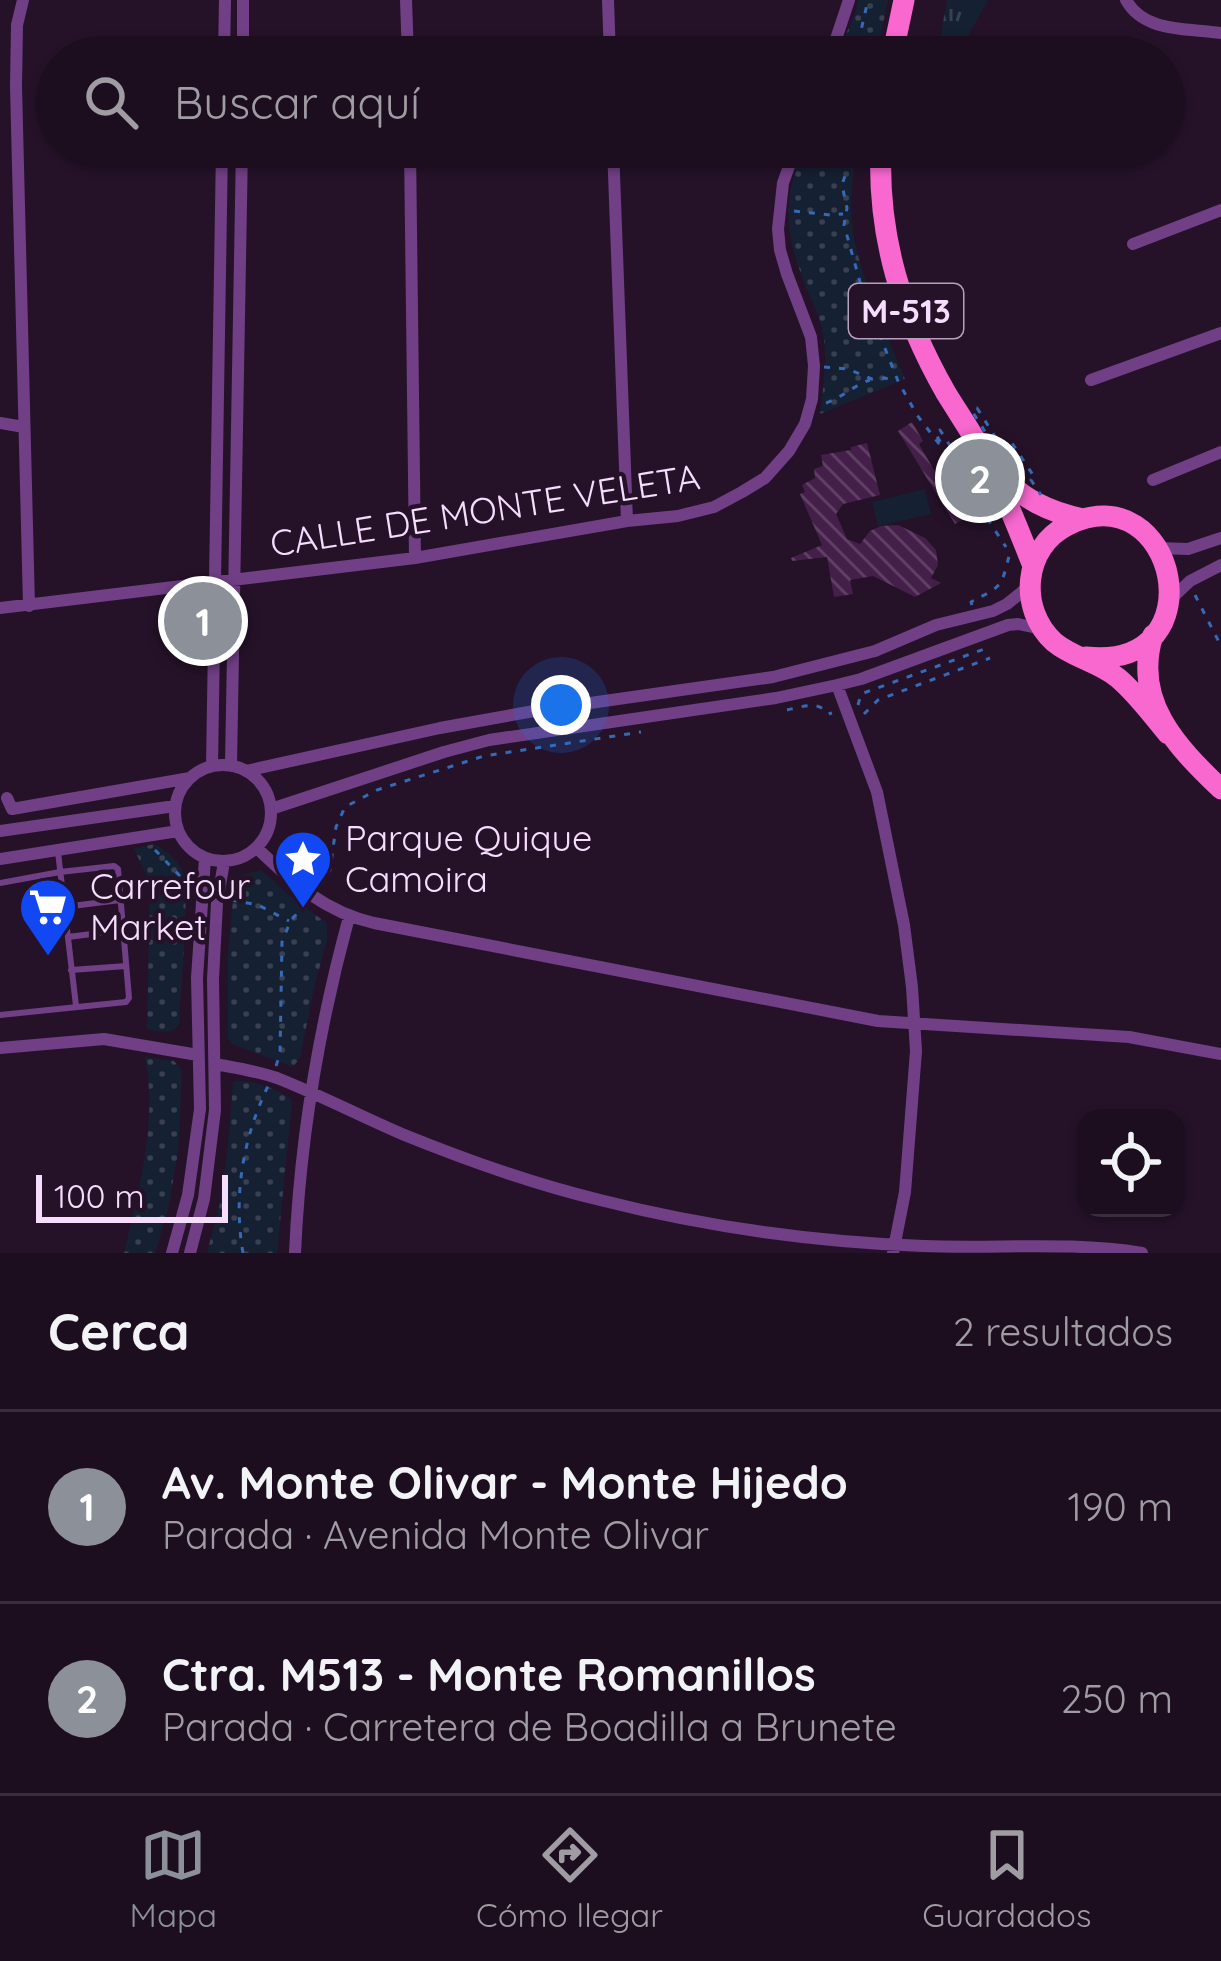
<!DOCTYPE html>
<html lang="es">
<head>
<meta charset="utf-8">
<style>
  :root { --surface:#1c0e1f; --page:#251728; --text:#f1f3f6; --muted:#a09ca4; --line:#3a2e3d; --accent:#8c9099 }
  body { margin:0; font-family:Quicksand,sans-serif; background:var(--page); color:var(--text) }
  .controls { position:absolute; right:36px; bottom:36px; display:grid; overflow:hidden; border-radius:24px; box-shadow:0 3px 9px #0004 }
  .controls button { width:108px; height:108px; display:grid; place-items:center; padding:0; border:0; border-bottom:3px solid var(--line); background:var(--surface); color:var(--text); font:60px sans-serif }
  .scale { position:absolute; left:36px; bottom:30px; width:192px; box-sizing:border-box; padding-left:12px; border:6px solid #f6dcfd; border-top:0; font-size:33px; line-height:42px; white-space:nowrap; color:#f6dcfd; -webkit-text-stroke:9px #251229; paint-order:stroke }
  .you { position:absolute; left:561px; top:705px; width:42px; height:42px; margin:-30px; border:9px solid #fff; border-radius:50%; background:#1a73e8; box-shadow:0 0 0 18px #1a73e833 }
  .badge { display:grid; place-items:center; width:78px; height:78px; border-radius:50%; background:var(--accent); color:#fff; font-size:39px; font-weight:700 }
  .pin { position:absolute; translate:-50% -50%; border:6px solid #fff; box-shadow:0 3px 12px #0006 }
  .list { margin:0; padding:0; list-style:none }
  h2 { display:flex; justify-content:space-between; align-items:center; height:156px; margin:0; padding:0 48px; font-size:51px }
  h2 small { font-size:39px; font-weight:400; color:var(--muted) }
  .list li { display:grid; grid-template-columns:78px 1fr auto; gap:36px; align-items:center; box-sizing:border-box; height:192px; padding:0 48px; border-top:3px solid var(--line) }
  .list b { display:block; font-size:45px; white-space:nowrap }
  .list p { margin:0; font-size:39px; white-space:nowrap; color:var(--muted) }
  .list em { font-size:39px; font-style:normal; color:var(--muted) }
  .icon { flex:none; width:66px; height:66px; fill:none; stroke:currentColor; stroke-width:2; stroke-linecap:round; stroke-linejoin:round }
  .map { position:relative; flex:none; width:1221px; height:1253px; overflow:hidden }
  .search { position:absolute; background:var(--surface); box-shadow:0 3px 9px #0004; left:36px; right:36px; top:36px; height:132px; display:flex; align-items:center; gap:30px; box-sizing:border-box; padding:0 42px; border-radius:66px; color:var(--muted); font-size:45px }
  .sheet { height:540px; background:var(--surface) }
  nav { display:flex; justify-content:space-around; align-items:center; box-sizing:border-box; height:168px; border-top:3px solid var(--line); background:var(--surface); font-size:33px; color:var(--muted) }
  nav a { display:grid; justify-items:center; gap:6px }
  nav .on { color:var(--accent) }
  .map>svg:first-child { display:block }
  .grass { fill:url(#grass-tufts) }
  .park { fill:url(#park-dots) }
  .pitch { fill:#152033 }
  .building { fill:url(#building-back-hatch) }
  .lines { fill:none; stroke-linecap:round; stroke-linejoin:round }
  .path { stroke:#366ab7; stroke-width:3; stroke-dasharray:6 9; stroke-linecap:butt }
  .lane { stroke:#713f86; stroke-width:6 }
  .street { stroke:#713f86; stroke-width:12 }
  .primary { stroke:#f868cf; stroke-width:21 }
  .path-bridge { stroke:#366ab7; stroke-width:3; stroke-dasharray:6 9; stroke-linecap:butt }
  .labels { text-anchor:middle; stroke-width:9; stroke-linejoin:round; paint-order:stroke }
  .shield { fill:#251229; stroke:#b79fbd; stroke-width:3 }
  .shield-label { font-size:33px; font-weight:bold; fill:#f6dcfd }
  .street-label { font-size:36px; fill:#f6dcfd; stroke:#251229 }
  .poi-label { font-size:36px; fill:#f6dcfd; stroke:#251229; text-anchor:start }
</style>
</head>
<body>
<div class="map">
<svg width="1221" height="1253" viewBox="0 0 1221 1253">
  <defs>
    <pattern id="grass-tufts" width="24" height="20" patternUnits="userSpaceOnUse" patternTransform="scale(3)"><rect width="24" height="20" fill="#152033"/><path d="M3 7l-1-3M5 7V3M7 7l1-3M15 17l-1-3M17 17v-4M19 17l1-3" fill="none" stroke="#384051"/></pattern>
    <pattern id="park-dots" width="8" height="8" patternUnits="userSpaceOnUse" patternTransform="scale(3)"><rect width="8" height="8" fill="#152033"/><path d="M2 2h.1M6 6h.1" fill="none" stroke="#384051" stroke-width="1.8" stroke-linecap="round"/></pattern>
    <pattern id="building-back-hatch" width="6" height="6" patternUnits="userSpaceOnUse" patternTransform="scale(3)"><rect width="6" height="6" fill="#441f49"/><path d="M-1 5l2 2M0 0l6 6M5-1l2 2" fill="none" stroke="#603f64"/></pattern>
  </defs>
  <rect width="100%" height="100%" fill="#251229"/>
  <path class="grass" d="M947 0H988L956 57H937Z"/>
  <path class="park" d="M858 0H888L876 57H836L855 14Z
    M803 147H858C853 171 849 199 852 224 857 272 887 334 905 379L820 414C823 387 829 356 822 329 819 314 811 299 805 285 784 228 783 204 803 147Z
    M154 844C165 850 176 857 182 870 191 890 180 995 179 1024 171 1036 159 1031 147 1029L150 892 146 874 134 849Z
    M261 870 297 902 327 923V940L314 988 300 1058 293 1067 232 1044 228 1038V955L235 877Z
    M145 1057 174 1061 182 1070 178 1153 168 1209 155 1253H124C139 1189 158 1123 145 1057Z
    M237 1081C255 1081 280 1089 292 1101L277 1253H207L219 1206 227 1157 233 1083Z"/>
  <path class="pitch" d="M925 489 931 514 878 526 872 502Z"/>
  <path class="building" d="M912 422 923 441 919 444 938 477 945 473 970 515 955 524 898 431Z
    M867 443 880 495 843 504 836 514 847 539 860 544 870 531 881 526 898 525 925 538 936 550 938 565 931 578 941 583 915 597 873 576 850 580 853 594 834 597 827 557 792 561 791 558 822 545 800 494 805 492 802 485 815 478 814 469 823 466 821 455 851 450V447Z"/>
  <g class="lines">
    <path class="path" d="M855 57 868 0
      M850 147V160L842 185 847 208 844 225 864 296 898 381 917 415 946 453 964 499 977 506
      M794 211 830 215 843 214
      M824 367 848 369 872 379 885 378 895 381
      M826 403C843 397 854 385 870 380
      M979 506 1006 547
      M1195 595 1221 646
      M972 605 971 602C1001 586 1001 589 1009 556
      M858 705 861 694 987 648
      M787 710C801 707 819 700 828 714L832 713
      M864 714 878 700 990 658
      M155 850 179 875 180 890 192 893
      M319 886 330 870 336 827 345 807 377 790 484 756 641 732
      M231 900 258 905 289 921
      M276 1066 280 1054 282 942 290 922 305 903
      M243 1253C233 1196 243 1138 268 1086"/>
    <path class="lane" d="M58 852 76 1006
      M0 883 60 872 114 866 118 869 129 998 126 1002 0 1015
      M64 907 120 900
      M68 937 123 930
      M71 970 126 966"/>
    <path class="street" d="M23 0 17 25 16 86 29 606
      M406 0 408 57
      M608 0 610 57
      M1126 0C1144 33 1188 28 1221 33
      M224 57 225 0
      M243 57V0
      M830 57 849 0
      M410 147 415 558
      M613 147 627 521
      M1133 244 1221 210
      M1091 380 1221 333
      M0 423 24 427
      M1153 480 1221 452
      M1158 548 1188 549 1221 538
      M1170 600 1190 581 1221 565
      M0 608 415 558 627 521 678 516 714 507 742 492 765 478 789 451 805 424 812 399 814 366 811 337 787 274 780 250 778 229 783 183 796 147
      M837 685 877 792 904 925 912 987 916 1051 905 1192 893 1253
      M175 813a48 48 0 1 1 96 0a48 48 0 1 1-96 0Z
      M212 766 222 147
      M231 766 242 147
      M246 771 440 728 534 711 773 677 875 651 936 625 993 611 1007 604 1028 587
      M7 798 12 809 190 778
      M271 809 444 752 489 740 776 698 837 685 861 679 1008 625 1018 624 1042 629
      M0 831 175 806
      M257 848C293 883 325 912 374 923L878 1021 1129 1037 1221 1054
      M0 859 178 831
      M0 1048 104 1039 198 1055
      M215 1064C236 1068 257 1071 277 1078 320 1095 360 1116 402 1134 466 1160 533 1184 600 1200 706 1227 815 1242 924 1246 997 1249 1070 1241 1142 1253
      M172 1253 188 1195 200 1109 197 978 205 858
      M190 1253 204 1199 215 1110 213 979 217 903 224 862
      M295 1253C300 1139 319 1027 349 917"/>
    <path class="primary" d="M892 57 904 0
      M881 147C877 236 902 316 946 393 959 414 973 435 985 456 1004 491 1018 529 1033 566
      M999 473C1022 499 1049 512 1083 519
      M1153 635C1132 701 1177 747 1221 789
      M1086 657C1220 671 1176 472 1068 525 1023 547 1018 609 1054 642 1073 658 1099 662 1118 678 1137 694 1152 715 1168 734"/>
    <path class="path-bridge" d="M979 506 935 433 940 430 965 469 996 449 972 411 977 408 1001 446 1010 440 1035 478 1031 480 1041 495"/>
  </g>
  <defs>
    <g id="sight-pin" transform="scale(3)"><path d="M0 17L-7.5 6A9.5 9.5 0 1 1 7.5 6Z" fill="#1148f4" stroke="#251229"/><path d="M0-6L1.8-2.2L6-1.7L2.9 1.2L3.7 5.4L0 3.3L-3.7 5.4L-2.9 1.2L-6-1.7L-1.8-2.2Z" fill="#fff"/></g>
    <g id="supermarket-pin" transform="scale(3)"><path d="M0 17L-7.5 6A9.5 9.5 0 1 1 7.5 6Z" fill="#1148f4" stroke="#251229"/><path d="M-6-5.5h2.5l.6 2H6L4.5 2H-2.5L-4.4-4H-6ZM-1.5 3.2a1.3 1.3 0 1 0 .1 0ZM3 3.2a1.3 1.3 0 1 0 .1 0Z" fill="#fff"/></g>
  </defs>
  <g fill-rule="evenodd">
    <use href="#sight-pin" x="303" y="859"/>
    <use href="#supermarket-pin" x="48" y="907"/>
  </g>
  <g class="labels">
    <rect class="shield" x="849" y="284" width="114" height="54" rx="9"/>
    <g class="shield-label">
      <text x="906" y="323">M-513</text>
    </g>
    <g class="street-label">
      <text transform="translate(485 510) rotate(-9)" y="13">CALLE DE MONTE VELETA</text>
    </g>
    <g class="poi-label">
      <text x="345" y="851">Parque Quique<tspan x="345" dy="41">Camoira</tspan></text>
      <text x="90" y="899">Carrefour<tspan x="90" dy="41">Market</tspan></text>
    </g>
  </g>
</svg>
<div class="controls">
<button><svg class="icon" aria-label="locate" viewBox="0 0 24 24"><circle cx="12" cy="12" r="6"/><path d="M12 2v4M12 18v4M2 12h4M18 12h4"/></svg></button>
</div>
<div class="scale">100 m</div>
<div class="you"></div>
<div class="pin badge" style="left:203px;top:621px">1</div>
<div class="pin badge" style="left:980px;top:478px">2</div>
<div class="search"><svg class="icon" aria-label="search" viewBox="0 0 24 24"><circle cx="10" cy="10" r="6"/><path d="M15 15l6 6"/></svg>Buscar aquí</div>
</div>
<section class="sheet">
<h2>Cerca<small>2 resultados</small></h2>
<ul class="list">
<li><span class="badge">1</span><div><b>Av. Monte Olivar - Monte Hijedo</b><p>Parada · Avenida Monte Olivar</p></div><em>190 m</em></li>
<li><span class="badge">2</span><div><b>Ctra. M513 - Monte Romanillos</b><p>Parada · Carretera de Boadilla a Brunete</p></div><em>250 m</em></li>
</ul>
</section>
<nav>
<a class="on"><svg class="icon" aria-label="map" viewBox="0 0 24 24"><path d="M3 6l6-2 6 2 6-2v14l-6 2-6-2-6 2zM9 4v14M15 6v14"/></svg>Mapa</a>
<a><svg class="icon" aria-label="directions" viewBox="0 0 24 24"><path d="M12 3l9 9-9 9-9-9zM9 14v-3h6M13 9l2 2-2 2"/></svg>Cómo llegar</a>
<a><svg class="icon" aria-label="saved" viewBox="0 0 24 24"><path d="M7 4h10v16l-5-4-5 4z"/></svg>Guardados</a>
</nav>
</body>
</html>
